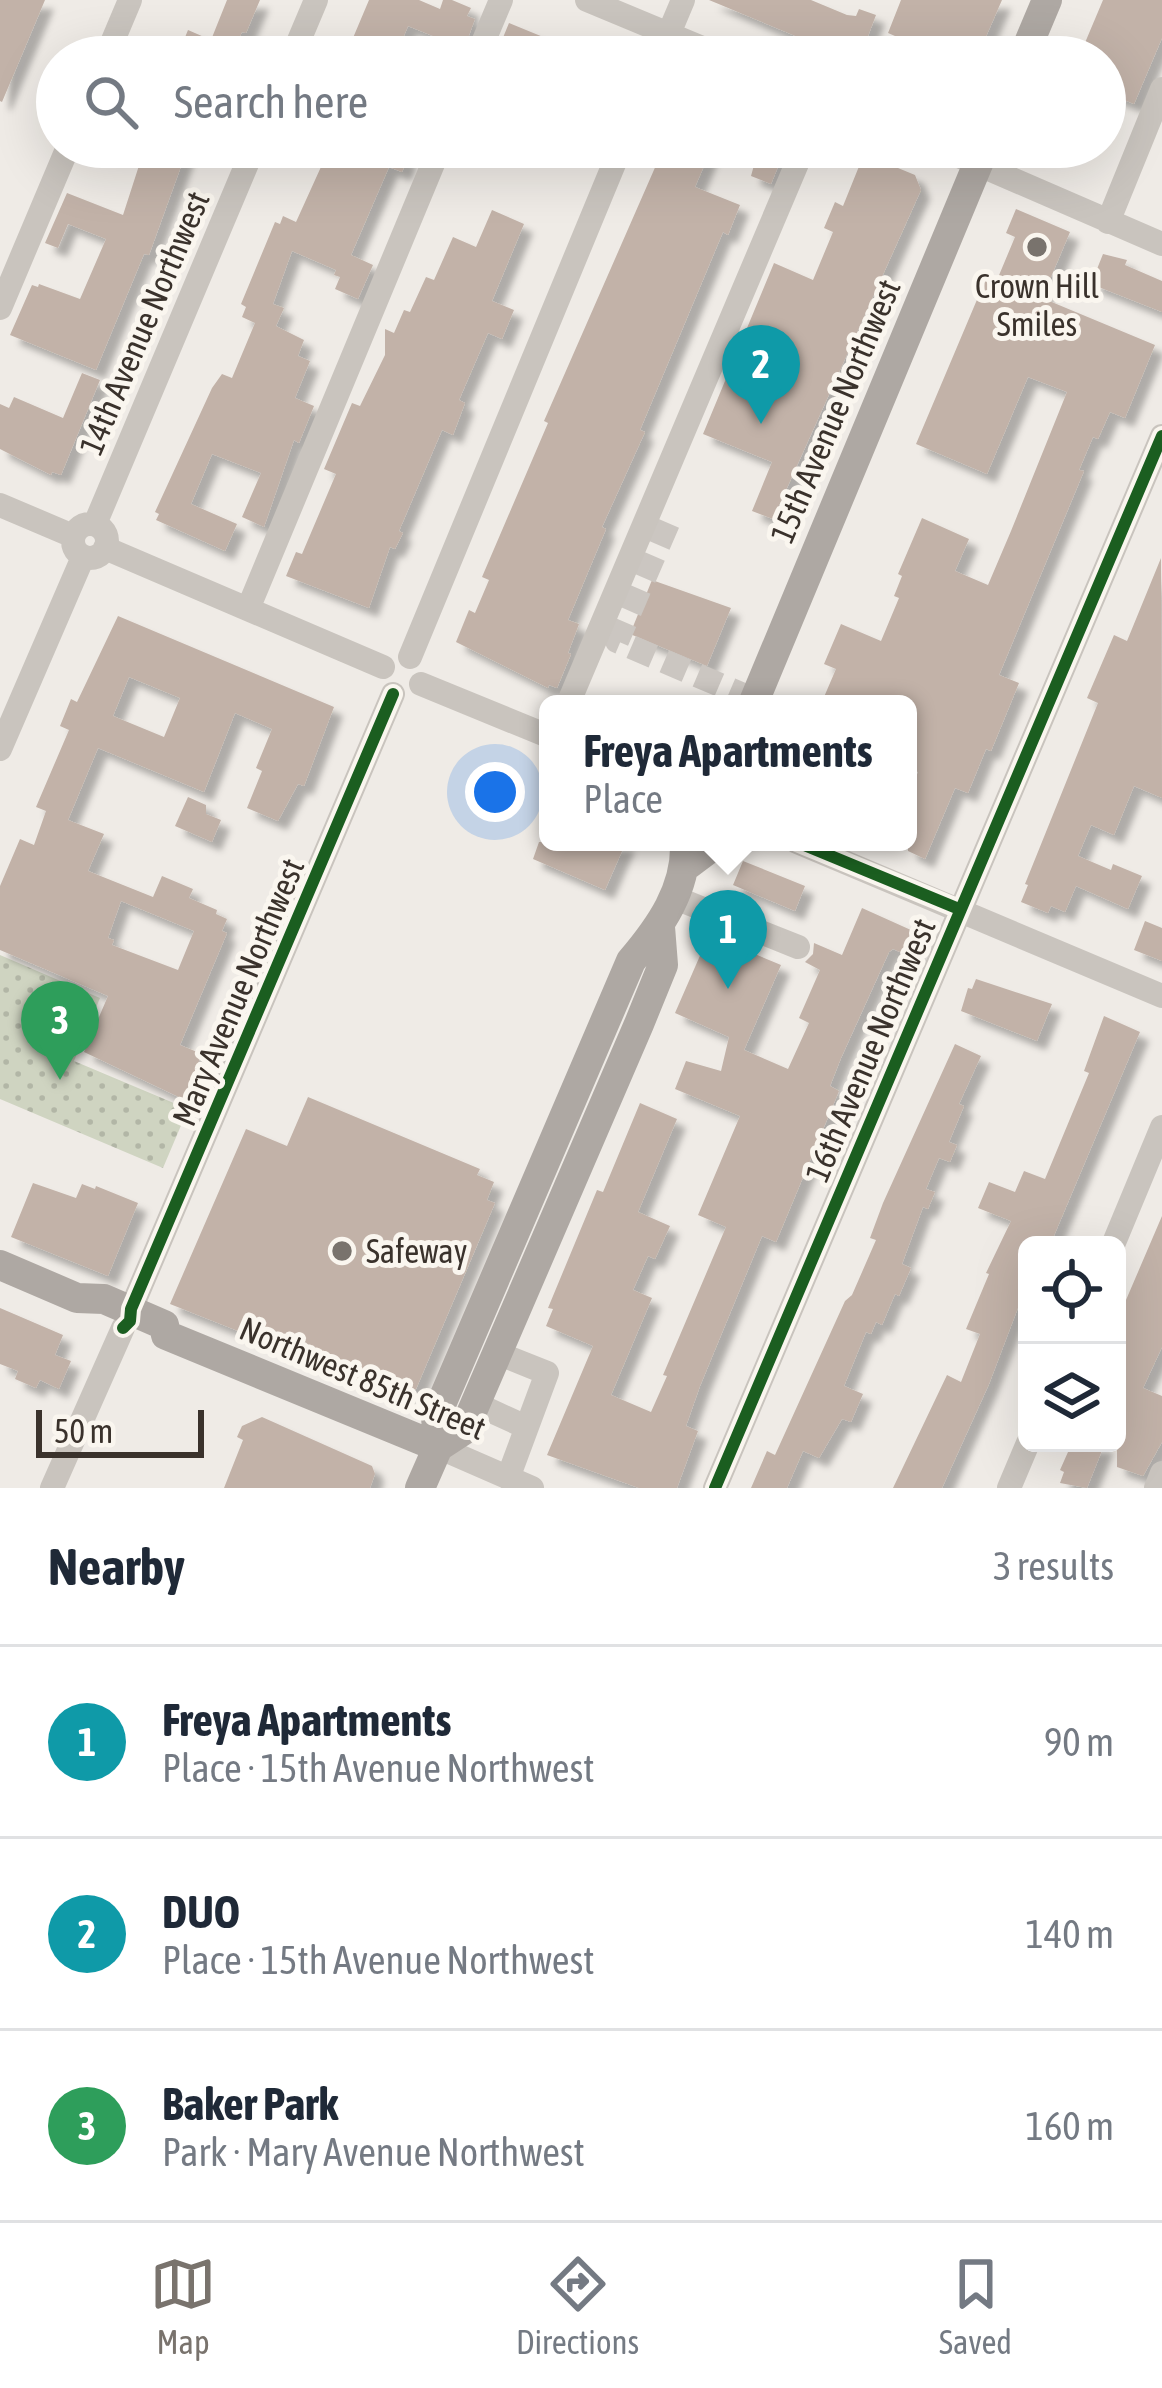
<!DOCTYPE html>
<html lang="en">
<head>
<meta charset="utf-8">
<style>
  :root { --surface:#fff; --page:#f2f2f3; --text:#1f2937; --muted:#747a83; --line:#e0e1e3; --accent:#79736d }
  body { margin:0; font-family:"Asap Condensed",sans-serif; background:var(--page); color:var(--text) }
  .controls { position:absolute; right:36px; bottom:36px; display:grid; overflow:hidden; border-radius:18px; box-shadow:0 12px 48px #0002 }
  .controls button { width:108px; height:108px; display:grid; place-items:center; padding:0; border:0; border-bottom:3px solid var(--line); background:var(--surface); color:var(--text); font:60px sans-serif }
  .scale { position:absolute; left:36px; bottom:30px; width:168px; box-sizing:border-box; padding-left:12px; border:6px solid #3a322c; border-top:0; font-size:33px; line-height:42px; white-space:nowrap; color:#3a322c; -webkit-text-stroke:9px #faf6ef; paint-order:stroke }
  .you { position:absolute; left:495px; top:792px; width:42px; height:42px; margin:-30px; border:9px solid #fff; border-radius:50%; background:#1a73e8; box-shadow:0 0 0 18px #1a73e833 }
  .badge { display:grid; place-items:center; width:78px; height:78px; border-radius:50%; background:var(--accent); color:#fff; font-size:39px; font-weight:700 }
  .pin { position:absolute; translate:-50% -99px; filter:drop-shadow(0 3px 6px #0008) }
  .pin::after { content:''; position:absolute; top:63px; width:42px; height:36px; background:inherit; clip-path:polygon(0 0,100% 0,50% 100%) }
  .popup { position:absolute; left:539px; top:695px; width:378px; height:156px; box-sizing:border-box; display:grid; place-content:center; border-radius:18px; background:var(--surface); filter:drop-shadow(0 3px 9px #0005); font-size:39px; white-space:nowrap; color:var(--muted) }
  .popup b { font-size:45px; color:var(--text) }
  .popup::after { content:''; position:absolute; left:50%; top:100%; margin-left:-24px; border:24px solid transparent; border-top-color:var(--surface) }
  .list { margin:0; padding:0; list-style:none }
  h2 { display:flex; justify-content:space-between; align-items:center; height:156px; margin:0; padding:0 48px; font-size:51px }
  h2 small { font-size:39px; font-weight:400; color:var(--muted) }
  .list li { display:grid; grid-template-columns:78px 1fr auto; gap:36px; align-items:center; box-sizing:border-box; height:192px; padding:0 48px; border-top:3px solid var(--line) }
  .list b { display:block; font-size:45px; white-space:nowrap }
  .list p { margin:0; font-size:39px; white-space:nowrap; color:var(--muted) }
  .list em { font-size:39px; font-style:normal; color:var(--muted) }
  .icon { flex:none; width:66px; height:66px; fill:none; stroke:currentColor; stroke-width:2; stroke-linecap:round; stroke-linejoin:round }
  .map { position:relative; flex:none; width:1162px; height:1488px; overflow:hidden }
  .search { position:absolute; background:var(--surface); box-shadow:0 12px 48px #0002; left:36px; right:36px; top:36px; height:132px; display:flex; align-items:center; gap:30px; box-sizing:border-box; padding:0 42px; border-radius:66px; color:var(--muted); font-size:45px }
  .sheet { height:732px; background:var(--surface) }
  nav { display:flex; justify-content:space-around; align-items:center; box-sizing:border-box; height:168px; border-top:3px solid var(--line); background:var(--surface); font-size:33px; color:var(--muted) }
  nav a { display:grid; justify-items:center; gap:6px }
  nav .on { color:var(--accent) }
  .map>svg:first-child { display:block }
  .park { fill:url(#park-dots) }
  .building { fill:#c2b2a8; fill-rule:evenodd; filter:url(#shadow) }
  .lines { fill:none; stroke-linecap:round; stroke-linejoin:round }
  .minor-tunnel { stroke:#cbc6c1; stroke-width:24; stroke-dasharray:24 12; stroke-linecap:butt }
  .minor { stroke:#c9c4be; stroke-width:24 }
  .major { stroke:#aea8a3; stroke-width:30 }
  .cycleway-casing { stroke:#faf6ef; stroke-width:20 }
  .cycleway { stroke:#1b5e20; stroke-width:12 }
  .poi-dot { fill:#79736d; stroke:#faf6ef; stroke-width:4.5 }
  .labels { text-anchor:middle; stroke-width:10; stroke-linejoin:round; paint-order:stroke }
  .poi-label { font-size:33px; fill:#3a322c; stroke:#faf6ef }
  .street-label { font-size:33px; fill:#3a322c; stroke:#faf6ef }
</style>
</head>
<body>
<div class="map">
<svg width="1162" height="1488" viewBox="0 0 1162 1488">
  <defs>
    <pattern id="park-dots" width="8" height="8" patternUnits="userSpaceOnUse" patternTransform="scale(3)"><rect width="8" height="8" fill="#cfd4c1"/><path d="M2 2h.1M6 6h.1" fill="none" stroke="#b2b6a6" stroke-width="1.8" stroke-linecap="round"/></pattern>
    <filter id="shadow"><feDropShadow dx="9" dy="9" stdDeviation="3" flood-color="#0004"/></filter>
  </defs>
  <rect width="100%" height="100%" fill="#efebe6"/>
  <path class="park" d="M0 955 100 998 74 1061 188 1109 163 1168 0 1099Z"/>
  <path class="building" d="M0 0H45L2 102 0 101Z
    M227 0H260L246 33 242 32 234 49 251 57H177L188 30 211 40Z
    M369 0H419L440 9 443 0H452L471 8 467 16 475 19 461 57H447L453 44 408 26 395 57H351L355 48 350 45Z
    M709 0H811L847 15 856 16 859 9 876 15 860 57H845L813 49 810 42Z
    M901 0H1002L977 57H944L888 33Z
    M1103 0H1162V38L1134 104 1105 92V57H1079Z
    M509 23 548 39 583 57H495Z
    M145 147H188L149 255 144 254 96 370 10 335 32 285 38 287 39 284 80 299 106 239 68 224 58 248 45 243 67 193 123 215Z
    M330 147H384L408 157 402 172 389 167 351 255 373 265 358 299 335 289 340 277 334 275 336 270 292 251 273 304 284 308 276 326 304 340 298 356 310 361 295 398 314 406 299 443 294 440 264 527 242 517 261 473 212 454 191 504 237 524 225 551 156 520 159 514 155 512 212 388 222 374 232 378 255 323 242 317 246 307 241 304 275 222 280 224 283 216 296 222Z
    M664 147H712L695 187 740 205 728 235 723 232 640 430 645 432 602 527 606 529 568 620 579 624 568 653 571 654 557 688 549 685 548 688 456 642 469 610 475 613 489 580 482 577 548 423 544 421Z
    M759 147H786L771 184 751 176Z
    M864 154 915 175 921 190 773 519 752 511 772 462 703 434 774 263 813 280 833 232 824 228 835 202 843 206Z
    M1016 209 1070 232 1042 298 1155 345 1125 418 1110 412 1098 439 1093 437 1079 470 1084 471 999 675 1019 683 991 751 986 749 968 793 955 788 925 859 908 851V797L918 772 908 768V704H821L836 669 824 664 841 624 881 641 899 598 894 596 902 576 898 574 922 518 969 539 955 571 988 585 1011 531 1067 392 1028 377 987 474 916 444 987 276 997 280 1015 237 1006 233Z
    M492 210 524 224 492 301 514 310 502 339 488 333 459 400 465 403 453 435 442 430 399 531 403 533 395 549 390 547 369 608 286 576 296 552 302 554 336 474 324 469 352 403 360 406 385 355V329L394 333 404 310 410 312 426 277 434 280 453 237 476 247Z
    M1103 254 1127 260 1125 265 1162 281V312L1091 284Z
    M82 373 100 380 61 475 52 472 51 475 0 449V404L9 408 14 397 63 418Z
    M1161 558 1162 798 1134 786 1114 835 1091 825 1078 856 1111 870 1113 864 1142 876 1128 909 1076 886 1065 912 1051 906 1048 913 1021 902 1028 885 1025 884 1098 703 1087 698 1114 635 1127 641Z
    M652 580 731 608 707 666 630 634Z
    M118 616 334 707 304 786 298 784 278 821 247 808 262 771 256 768 272 729 235 713 204 792 98 748 68 820 104 834 88 871 153 897 162 876 193 889 189 898 217 910 216 914 227 919 222 931 227 933 180 1045 202 1054 183 1099 84 1052 108 996 0 950V886L20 839 34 845 46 811 36 807 69 730 60 726 71 699 77 702ZM129 677 180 698 164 737 113 716ZM121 901 194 931 178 970 112 945 114 940 108 938Z
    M188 797 206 805V814L221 820 212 842 175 826Z
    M539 842H626L605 890 533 859Z
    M743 861 805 886 795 911 733 885Z
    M862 908 922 935 912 957 893 949 889 952 841 1058 830 1086 839 1091 776 1242 762 1236 700 1386 686 1426 698 1431 677 1488H639L547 1455 593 1346 546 1326 553 1309 548 1308 597 1190 603 1192 640 1103 677 1119 638 1212 670 1226 655 1259 648 1256 633 1290 652 1298 611 1395 651 1412 667 1376 663 1375 726 1227 698 1215 740 1116 675 1089 686 1061 721 1071 729 1037 675 1013 709 935 781 965 744 1050 788 1069 809 1023 799 1018 820 970 805 962 813 954 814 943 842 955Z
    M1145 921 1162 928V961L1134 950Z
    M976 979 1052 1004 1037 1041 961 1011 968 988 972 989Z
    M1104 1016 1140 1032 1050 1245H1027V1284L989 1384 942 1488H893L947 1375 961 1382 980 1334 966 1329 989 1274 986 1273 1011 1221 978 1208 989 1182 1015 1192 1024 1171 1045 1179 1089 1073 1084 1071Z
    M955 1044 981 1056 959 1104 964 1106 949 1142 957 1145 950 1162 939 1158 926 1189 935 1192 928 1209 923 1207 902 1264 911 1268 899 1296 895 1294 882 1325 876 1322 871 1334 866 1332 844 1386 863 1394 851 1422 842 1419 819 1458 803 1451 787 1488H751L767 1451 775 1455 845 1301 852 1295 876 1240 870 1238 883 1203Z
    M308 1097 480 1169 477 1175 494 1182 487 1200 495 1203 416 1389 400 1395 170 1304 246 1129 287 1146Z
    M33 1183 76 1198 82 1184 95 1189 96 1186 138 1203 108 1276 11 1237Z
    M1162 1216V1347L1143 1388 1162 1396V1442L1143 1476 1117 1467V1321Z
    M0 1308 63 1335 55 1355 71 1361 59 1389 40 1380 36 1388 15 1379 18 1371 0 1364Z
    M262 1417 372 1466 375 1474 370 1488H224L243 1440 237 1437 242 1426Z
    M1072 1443H1105L1087 1488 1060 1483 1064 1472 1060 1470Z"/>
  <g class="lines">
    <path class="minor-tunnel" d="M668 523 617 641 755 700"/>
    <path class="minor" d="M587 0 724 57
      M106 57 130 0
      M292 57 316 0
      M477 57 501 0
      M659 57 683 0
      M938 147 1162 244
      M1108 222 1162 89
      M0 308 68 147
      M0 505 73 536
      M73 541a17 17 0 1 1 34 0a17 17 0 1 1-34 0Z
      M95 524 254 147
      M105 548 383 667
      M248 609 440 147
      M410 657 621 147
      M421 684 548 736
      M568 704 804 147
      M0 749 83 557
      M797 842 1162 996
      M673 897 798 947
      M1113 1245 1162 1127
      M131 1309 393 694
      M497 1353 547 1373 508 1478
      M476 1404 526 1427
      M438 1447 532 1488
      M52 1488 123 1328
      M715 1488 1162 436
      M1009 1488 1028 1443
      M1156 1488 1162 1473"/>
    <path class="major" d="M1023 57 1047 0
      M753 704 985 147
      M686 866 718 842
      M0 1265 77 1298 104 1299 164 1325 166 1335 438 1447
      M438 1447 464 1430 639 1024 663 965 660 927
      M420 1488 438 1447 436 1416 631 961C660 927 687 889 685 842"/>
    <g class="cycleway-casing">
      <path id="cycleway" d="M797 842 959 909
        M123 1328 130 1321 131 1309 393 694
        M715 1488 1162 436"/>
    </g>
    <use href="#cycleway" class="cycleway"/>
  </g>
  <g class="poi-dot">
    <circle cx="1037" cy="247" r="12"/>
    <circle cx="342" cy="1251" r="12"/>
  </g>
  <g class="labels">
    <g class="poi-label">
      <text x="1037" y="298">Crown Hill<tspan x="1037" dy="38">Smiles</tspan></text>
      <text x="366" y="1263" text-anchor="start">Safeway</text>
    </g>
    <g class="street-label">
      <text transform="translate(144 323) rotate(-67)" y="12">14th Avenue Northwest</text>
      <text transform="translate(835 411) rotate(-67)" y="12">15th Avenue Northwest</text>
      <text transform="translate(238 992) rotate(-67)" y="12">Mary Avenue Northwest</text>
      <text transform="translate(870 1050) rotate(-67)" y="12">16th Avenue Northwest</text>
      <text transform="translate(363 1378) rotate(23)" y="12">Northwest 85th Street</text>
    </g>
  </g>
</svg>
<div class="controls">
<button><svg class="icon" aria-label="locate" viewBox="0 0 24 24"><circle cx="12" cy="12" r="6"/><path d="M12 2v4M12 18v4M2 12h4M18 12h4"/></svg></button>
<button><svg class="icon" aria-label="layers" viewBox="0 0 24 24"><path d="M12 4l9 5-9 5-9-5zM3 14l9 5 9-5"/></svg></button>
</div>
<div class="scale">50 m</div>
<div class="you"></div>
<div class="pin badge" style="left:728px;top:989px;background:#0f9aa8">1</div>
<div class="popup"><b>Freya Apartments</b>Place</div>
<div class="pin badge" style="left:761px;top:424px;background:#0f9aa8">2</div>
<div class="pin badge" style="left:60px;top:1080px;background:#2e9e5b">3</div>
<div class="search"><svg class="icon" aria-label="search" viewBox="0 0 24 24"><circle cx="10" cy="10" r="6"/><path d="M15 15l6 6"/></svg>Search here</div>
</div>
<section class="sheet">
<h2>Nearby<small>3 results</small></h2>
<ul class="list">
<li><span class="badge" style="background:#0f9aa8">1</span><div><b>Freya Apartments</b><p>Place · 15th Avenue Northwest</p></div><em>90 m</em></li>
<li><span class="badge" style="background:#0f9aa8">2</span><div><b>DUO</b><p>Place · 15th Avenue Northwest</p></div><em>140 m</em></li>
<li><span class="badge" style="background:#2e9e5b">3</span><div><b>Baker Park</b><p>Park · Mary Avenue Northwest</p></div><em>160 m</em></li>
</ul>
</section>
<nav>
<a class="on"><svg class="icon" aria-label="map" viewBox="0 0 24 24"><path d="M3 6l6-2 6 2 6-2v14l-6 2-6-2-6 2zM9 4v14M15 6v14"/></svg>Map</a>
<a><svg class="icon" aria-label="directions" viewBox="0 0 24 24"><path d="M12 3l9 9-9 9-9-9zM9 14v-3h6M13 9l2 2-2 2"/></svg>Directions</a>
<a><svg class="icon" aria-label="saved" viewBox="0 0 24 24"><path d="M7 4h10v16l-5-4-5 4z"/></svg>Saved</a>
</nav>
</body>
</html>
